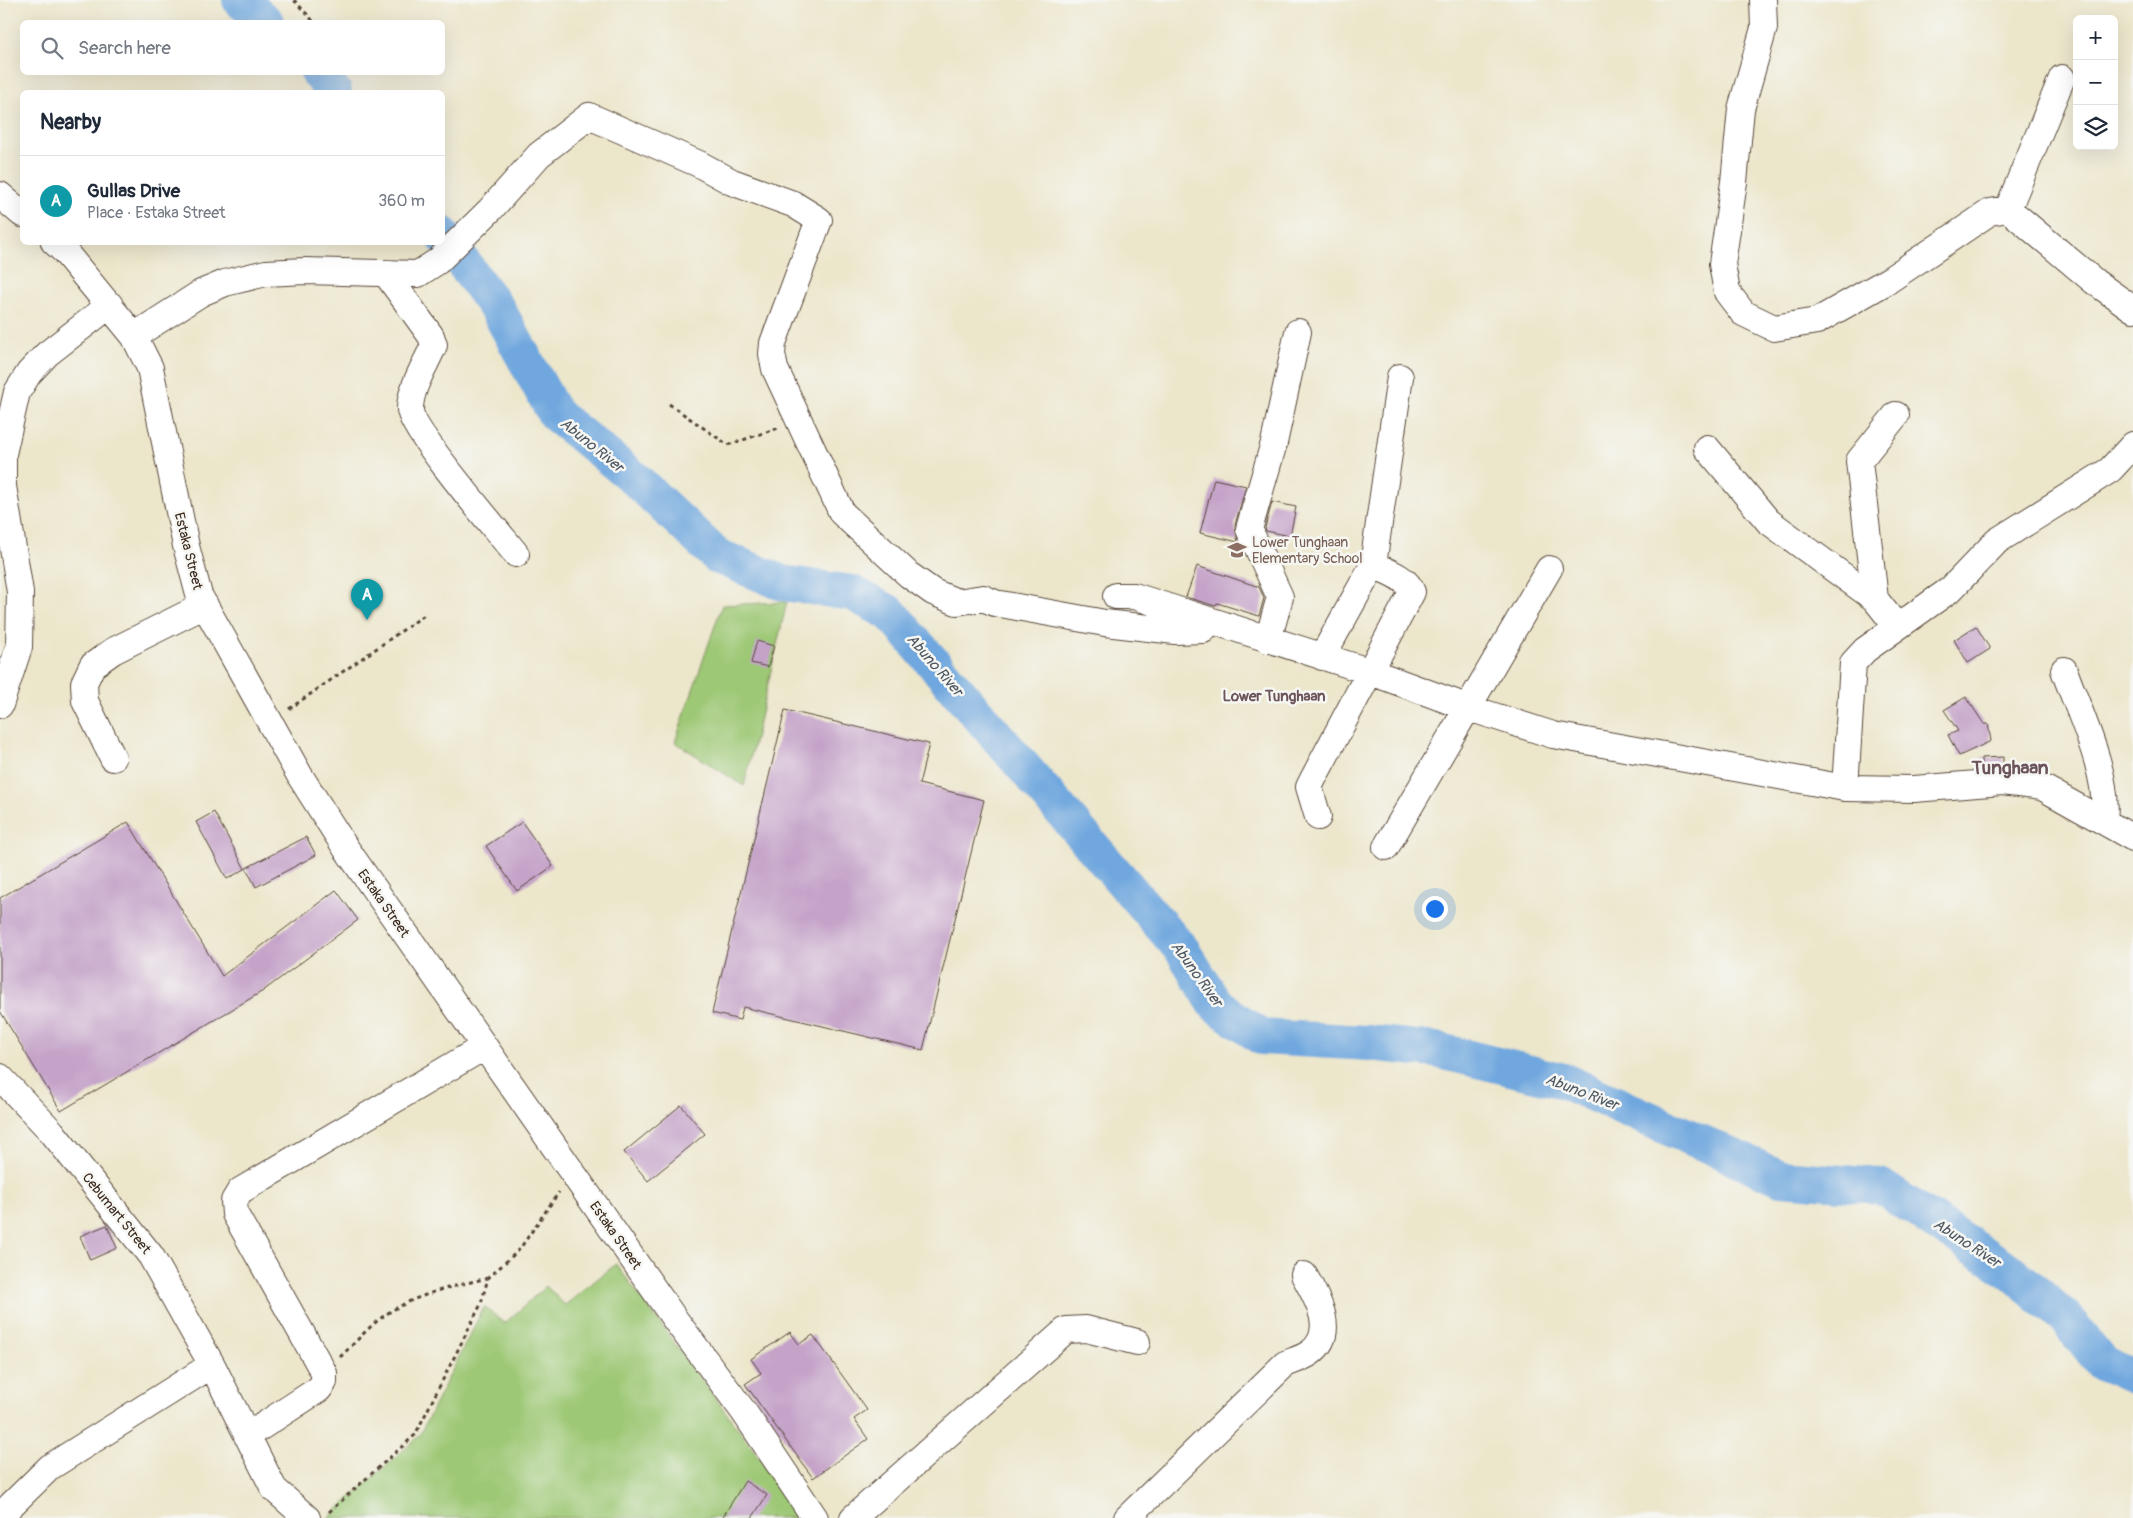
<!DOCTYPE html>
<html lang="en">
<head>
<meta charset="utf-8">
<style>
  :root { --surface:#fff; --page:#f6f6f7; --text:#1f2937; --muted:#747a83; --line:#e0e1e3; --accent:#111827 }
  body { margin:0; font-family:Pangolin,sans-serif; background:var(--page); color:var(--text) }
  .controls { position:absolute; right:15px; top:15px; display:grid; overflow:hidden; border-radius:8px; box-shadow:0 5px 20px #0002 }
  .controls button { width:45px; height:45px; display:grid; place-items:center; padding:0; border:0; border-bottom:1px solid var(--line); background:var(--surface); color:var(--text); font:25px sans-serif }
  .you { position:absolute; left:1434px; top:908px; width:18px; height:18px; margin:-12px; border:4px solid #fff; border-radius:50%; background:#1a73e8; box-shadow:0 0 0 8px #1a73e833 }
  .badge { display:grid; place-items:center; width:32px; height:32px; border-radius:50%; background:var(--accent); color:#fff; font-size:16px; font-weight:700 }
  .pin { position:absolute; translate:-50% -41px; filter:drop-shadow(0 1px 2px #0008) }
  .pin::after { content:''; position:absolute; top:26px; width:18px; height:15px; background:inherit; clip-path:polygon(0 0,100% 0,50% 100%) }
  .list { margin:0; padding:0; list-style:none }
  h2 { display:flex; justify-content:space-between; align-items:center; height:65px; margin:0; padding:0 20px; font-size:21px }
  h2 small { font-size:16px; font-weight:400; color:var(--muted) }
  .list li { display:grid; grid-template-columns:32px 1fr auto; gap:15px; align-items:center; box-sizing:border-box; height:90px; padding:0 20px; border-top:1px solid var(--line) }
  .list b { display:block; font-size:19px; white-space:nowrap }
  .list p { margin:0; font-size:16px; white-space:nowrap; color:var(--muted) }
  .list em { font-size:16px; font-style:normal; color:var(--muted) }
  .icon { flex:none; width:28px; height:28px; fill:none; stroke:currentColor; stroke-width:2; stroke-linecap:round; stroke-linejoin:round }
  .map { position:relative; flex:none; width:2133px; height:1518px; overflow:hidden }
  .search { position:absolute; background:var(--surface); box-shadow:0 5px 20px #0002; left:20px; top:20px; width:425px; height:55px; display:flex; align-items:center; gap:12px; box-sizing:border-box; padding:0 18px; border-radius:8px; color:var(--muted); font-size:19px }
  .panel { position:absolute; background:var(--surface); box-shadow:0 5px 20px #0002; left:20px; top:90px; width:425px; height:155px; border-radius:8px }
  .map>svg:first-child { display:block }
  .green { fill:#9dc874; stroke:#6c7949 }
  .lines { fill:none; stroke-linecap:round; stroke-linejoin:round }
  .river { stroke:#6fa7de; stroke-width:36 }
  .building { fill:#c5a3c9 }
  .minor-casing { stroke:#564638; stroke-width:28 }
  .path { stroke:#564638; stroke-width:3; stroke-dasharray:4 4; stroke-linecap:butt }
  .minor { stroke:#fff; stroke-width:26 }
  .labels { text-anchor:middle; stroke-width:5; stroke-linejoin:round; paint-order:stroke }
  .education-label { font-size:14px; fill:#785e54; stroke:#f6f6f2; text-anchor:start }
  .street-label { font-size:14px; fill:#3b2a1e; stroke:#f6f6f2 }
  .water-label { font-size:15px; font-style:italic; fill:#4d5661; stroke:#f6f6f2 }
  .neighbourhood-label { font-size:15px; font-weight:bold; fill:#6b545a; stroke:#f6f6f2 }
  .district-label { font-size:19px; font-weight:bold; fill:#6b545a; stroke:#f6f6f2 }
</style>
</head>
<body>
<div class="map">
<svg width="2133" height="1518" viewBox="0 0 2133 1518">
  <rect width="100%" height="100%" fill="#f6f6f2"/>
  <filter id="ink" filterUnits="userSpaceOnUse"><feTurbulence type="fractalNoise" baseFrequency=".02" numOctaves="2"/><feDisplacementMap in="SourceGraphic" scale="10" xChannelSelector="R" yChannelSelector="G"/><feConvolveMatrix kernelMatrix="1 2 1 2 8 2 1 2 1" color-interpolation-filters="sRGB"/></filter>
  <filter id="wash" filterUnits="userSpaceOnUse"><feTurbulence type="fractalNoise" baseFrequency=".0096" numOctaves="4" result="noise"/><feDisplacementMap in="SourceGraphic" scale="20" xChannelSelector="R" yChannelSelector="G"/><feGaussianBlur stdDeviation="1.12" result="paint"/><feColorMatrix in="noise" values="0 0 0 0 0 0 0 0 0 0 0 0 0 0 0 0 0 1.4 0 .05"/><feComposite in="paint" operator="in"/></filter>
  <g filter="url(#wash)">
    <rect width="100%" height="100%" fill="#ece6cb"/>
    <path class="green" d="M787 602 744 786 675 742 722 605Z
      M616 1264 804 1518H328L419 1436 484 1307 505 1323 546 1286 565 1305Z"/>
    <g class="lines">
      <path class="river" d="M240 0 266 22
        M318 72 334 92
        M442 234 498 310 555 414 634 478 717 556 783 583 852 593 890 613 1183 951 1216 1005 1261 1037 1369 1043 1436 1050 1564 1081 1781 1178 1880 1186 2013 1273 2067 1319 2102 1363 2133 1377"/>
    </g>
    <g id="blocks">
      <path class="building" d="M1214 479 1246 486 1235 525 1238 542 1200 533Z
        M1272 502 1296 507 1290 536 1266 531 1265 528Z
        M1197 566 1259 587 1264 598 1259 616 1217 603 1215 606 1186 597Z
        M1976 626 1990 649 1968 663 1954 640Z
        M757 641 774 646 768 667 751 663Z
        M1966 697 1984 724H1988L1991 741 1959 756 1948 735 1958 731 1944 710Z
        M785 710 929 744 919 784 984 800 923 1050 743 1007 740 1020 712 1013Z
        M2003 757V767L1981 769V758Z
        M214 812 245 869 227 879 196 822Z
        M128 822 222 976 336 890 358 920 263 991 61 1111 0 1011V898Z
        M522 822 553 866 517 891 486 846Z
        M306 837 316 855 256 887 246 868Z
        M681 1105 705 1134 648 1181 624 1152Z
        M107 1225 117 1248 90 1260 80 1236Z
        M790 1332 799 1344 813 1335 867 1410 854 1419 868 1439 813 1478 745 1384 761 1373 751 1359Z
        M745 1481 767 1495 752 1518H722Z"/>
    </g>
  </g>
  <g filter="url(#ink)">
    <use href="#blocks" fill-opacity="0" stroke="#564638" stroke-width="1"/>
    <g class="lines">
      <g class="minor-casing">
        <path id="minor" d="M1763 0 1764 28 1741 109 1734 182 1722 264 1727 292 1743 313 1774 328 1817 321 1889 280 1990 212 2008 209 2095 282 2133 309
          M0 195 22 214
          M2008 209 2062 78
          M54 242 65 252 134 336 150 368 186 546 199 595 300 776 345 847 674 1318 744 1412 815 1518
          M387 275 431 336 434 345C426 364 410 388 410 409 410 429 499 533 516 554
          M134 336 201 293 225 283 266 273 305 271 418 274 438 261 490 210 539 155 589 116 699 164 732 182 793 204 819 220 773 343 772 354 775 369 842 513 909 575 933 592 957 602 983 598 995 603 1105 623 1175 631 1203 630 1208 620
          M1707 448 1768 521 1875 599 1897 627
          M1116 596H1134L1159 604 1371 672 1469 708 1553 735 1845 788 1914 789 2002 782 2042 787 2133 838
          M1875 599 1859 461 1896 415
          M1268 640 1280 597 1249 529 1274 443 1298 332
          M1322 657 1373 565 1400 377
          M2064 670C2080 715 2110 774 2104 821
          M0 705 19 647 20 592 3 486V454L17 392 29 373 47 354 110 305
          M113 758 85 701 84 683 92 666 113 651 205 605
          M1845 788 1853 663 1865 650 1951 589 1997 541 2110 470 2133 445
          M1318 817 1309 787 1313 779 1412 592C1407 577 1386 571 1373 565
          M1386 847 1549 569
          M0 1077 52 1132 151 1256 212 1365 274 1489 307 1518
          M247 1436 319 1389 324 1382V1373L235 1214 234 1201 240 1191 484 1047
          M0 1516 50 1467 212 1365
          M853 1518 1066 1330 1086 1329 1137 1342
          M1127 1518 1285 1364C1292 1361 1303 1358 1310 1353 1338 1333 1317 1298 1304 1275"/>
      </g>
      <path class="path" d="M294 0 314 22
        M669 404 728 445 778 428
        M289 709 426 614
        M340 1357C352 1346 363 1333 376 1322 407 1296 450 1287 488 1278
        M329 1512 415 1435 481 1304 488 1278 519 1250 559 1192"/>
      <use href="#minor" class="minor"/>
    </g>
  </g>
  <defs>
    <g id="school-bare" transform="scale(1.5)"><path d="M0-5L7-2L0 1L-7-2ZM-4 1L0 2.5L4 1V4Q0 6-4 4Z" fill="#8d6e63" stroke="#f6f6f2" stroke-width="2.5" paint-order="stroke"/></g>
  </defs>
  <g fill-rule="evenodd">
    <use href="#school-bare" x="1237" y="550"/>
  </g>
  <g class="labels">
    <g class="education-label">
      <text x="1252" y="547">Lower Tunghaan<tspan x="1252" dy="16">Elementary School</tspan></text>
    </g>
    <g class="street-label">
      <text transform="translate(189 551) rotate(76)" y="5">Estaka Street</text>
      <text transform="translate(384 903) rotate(55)" y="5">Estaka Street</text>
      <text transform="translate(117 1213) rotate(51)" y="5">Cebumart Street</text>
      <text transform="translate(616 1235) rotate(55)" y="5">Estaka Street</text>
    </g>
    <g class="water-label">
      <text transform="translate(592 445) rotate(39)" y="5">Abuno River</text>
      <text transform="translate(935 665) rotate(49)" y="5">Abuno River</text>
      <text transform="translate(1197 974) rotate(54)" y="5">Abuno River</text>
      <text transform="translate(1582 1092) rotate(21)" y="5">Abuno River</text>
      <text transform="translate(1967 1243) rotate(33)" y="5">Abuno River</text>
    </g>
    <g class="neighbourhood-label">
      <text x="1274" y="701">Lower Tunghaan</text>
    </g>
    <g class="district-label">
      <text x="2010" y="774">Tunghaan</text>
    </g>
  </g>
</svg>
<div class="controls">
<button>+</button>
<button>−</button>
<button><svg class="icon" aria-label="layers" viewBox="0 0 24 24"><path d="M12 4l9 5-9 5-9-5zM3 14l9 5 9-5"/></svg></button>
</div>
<div class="you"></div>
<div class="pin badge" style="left:367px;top:620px;background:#0f9aa8">A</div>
<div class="search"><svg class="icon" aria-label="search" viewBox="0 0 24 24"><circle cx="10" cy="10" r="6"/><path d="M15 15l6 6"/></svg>Search here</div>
<section class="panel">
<h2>Nearby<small></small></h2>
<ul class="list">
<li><span class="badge" style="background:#0f9aa8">A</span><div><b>Gullas Drive</b><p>Place · Estaka Street</p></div><em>360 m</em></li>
</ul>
</section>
</div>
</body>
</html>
